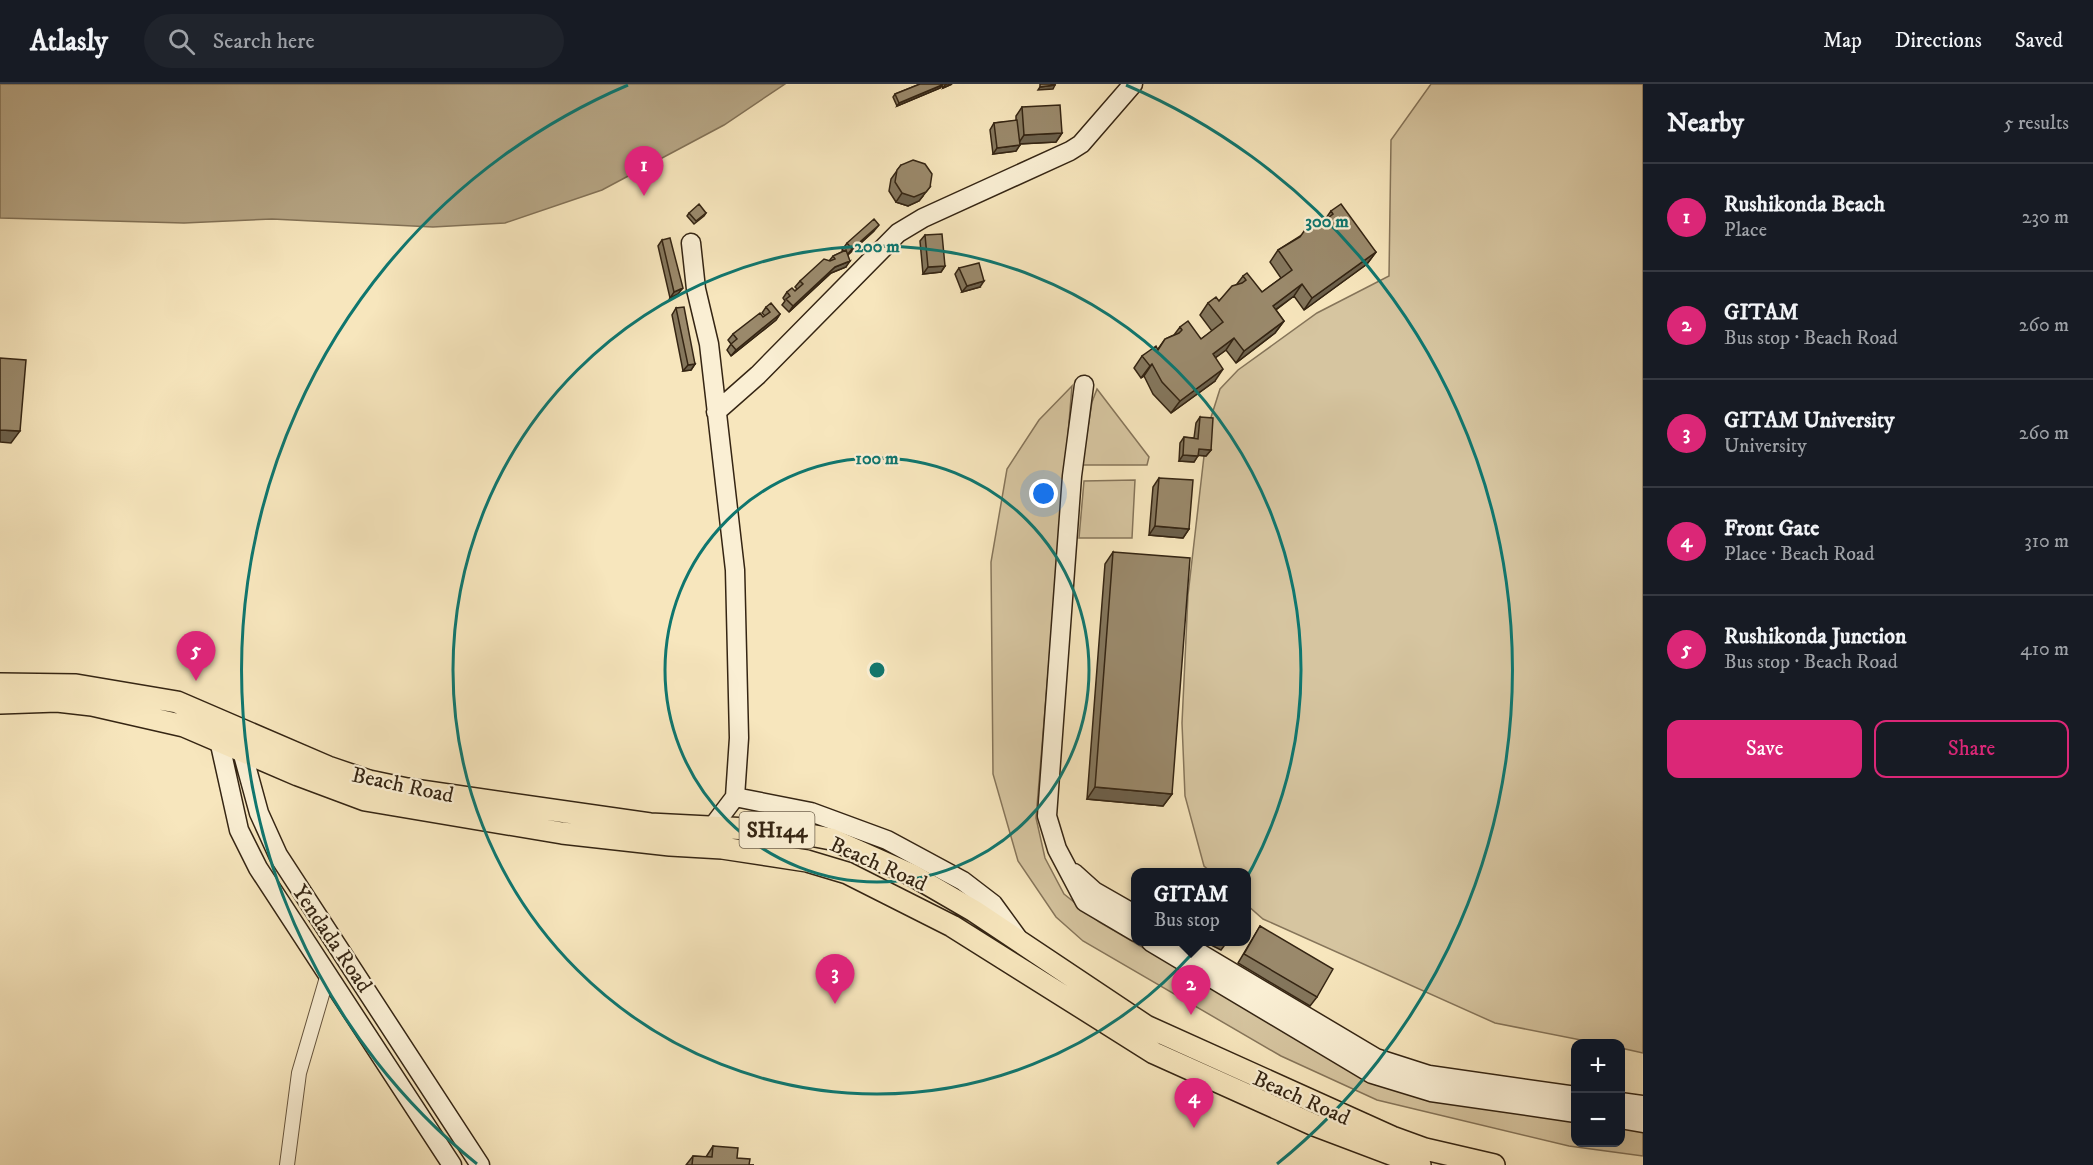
<!DOCTYPE html>
<html lang="en">
<head>
<meta charset="utf-8">
<style>
  :root { --surface:#171b24; --page:#20242c; --text:#f1f3f6; --muted:#9ea1a6; --line:#363941; --accent:#db2777 }
  body { margin:0; font-family:"IM FELL DW Pica",serif; background:var(--page); color:var(--text) }
  .controls { position:absolute; right:18px; bottom:18px; display:grid; overflow:hidden; border-radius:12px; box-shadow:0 6px 24px #0002 }
  .controls button { width:54px; height:54px; display:grid; place-items:center; padding:0; border:0; border-bottom:2px solid var(--line); background:var(--surface); color:var(--text); font:30px sans-serif }
  .you { position:absolute; left:1044px; top:410px; width:21px; height:21px; margin:-15px; border:4px solid #fff; border-radius:50%; background:#1a73e8; box-shadow:0 0 0 9px #1a73e833 }
  .badge { display:grid; place-items:center; width:39px; height:39px; border-radius:50%; background:var(--accent); color:#fff; font-size:20px; font-weight:700 }
  .pin { position:absolute; translate:-50% -50px; filter:drop-shadow(0 2px 3px #0008) }
  .pin::after { content:''; position:absolute; top:32px; width:21px; height:18px; background:inherit; clip-path:polygon(0 0,100% 0,50% 100%) }
  .popup { position:absolute; left:1131px; top:784px; width:120px; height:78px; box-sizing:border-box; display:grid; place-content:center; border-radius:12px; background:var(--surface); filter:drop-shadow(0 2px 4px #0005); font-size:20px; white-space:nowrap; color:var(--muted) }
  .popup b { font-size:22px; color:var(--text) }
  .popup::after { content:''; position:absolute; left:50%; top:100%; margin-left:-12px; border:12px solid transparent; border-top-color:var(--surface) }
  .list { margin:0; padding:0; list-style:none }
  h2 { display:flex; justify-content:space-between; align-items:center; height:78px; margin:0; padding:0 24px; font-size:26px }
  h2 small { font-size:20px; font-weight:400; color:var(--muted) }
  .list li { display:grid; grid-template-columns:39px 1fr auto; gap:18px; align-items:center; box-sizing:border-box; height:108px; padding:0 24px; border-top:2px solid var(--line) }
  .list b { display:block; font-size:22px; white-space:nowrap }
  .list p { margin:0; font-size:20px; white-space:nowrap; color:var(--muted) }
  .list em { font-size:20px; font-style:normal; color:var(--muted) }
  .actions { display:flex; gap:12px; padding:18px 24px }
  .actions a { flex:1; padding:14px 0; border:2px solid var(--accent); border-radius:12px; text-align:center; font-size:21px; color:var(--accent) }
  .actions .main { background:var(--accent); color:#fff }
  .icon { flex:none; width:33px; height:33px; fill:none; stroke:currentColor; stroke-width:2; stroke-linecap:round; stroke-linejoin:round }
  .map { position:relative; flex:none; width:1643px; height:1081px; overflow:hidden }
  header { display:flex; align-items:center; gap:36px; box-sizing:border-box; height:84px; padding:0 30px; background:var(--surface); border-bottom:2px solid var(--line) }
  header strong { font-size:28px }
  nav { display:flex; gap:33px; margin-inline-start:auto; font-size:21px }
  .search { width:420px; height:54px; background:var(--page); display:flex; align-items:center; gap:15px; box-sizing:border-box; padding:0 21px; border-radius:33px; color:var(--muted); font-size:22px }
  main { display:flex }
  aside { flex:1; background:var(--surface) }
  .map>svg:first-child { display:block }
  .green { fill:#d6c5a0; stroke:#86755a; stroke-width:1.5 }
  .water { fill:#b5a483; stroke:#827156; stroke-width:1.5 }
  .lines { fill:none; stroke-linecap:round; stroke-linejoin:round }
  .street-casing { stroke:#66553e; stroke-width:16 }
  .secondary-casing { stroke:#352513; stroke-width:21 }
  .primary-casing { stroke:#352513; stroke-width:24 }
  .street { stroke:#faefd4; stroke-width:14 }
  .secondary { stroke:#faefd4; stroke-width:18 }
  .primary { stroke:#f7e6bd; stroke-width:21 }
  .wall { fill:#84765c; stroke:#352513; stroke-width:1.5 }
  .shaded-wall { fill:#6c604b; stroke:#352513; stroke-width:1.5 }
  .building { fill:#9a896b; stroke:#352513; stroke-width:1.5 }
  .ring { fill:none; stroke:#0f766e; stroke-width:3 }
  .labels { text-anchor:middle; stroke-width:4.5; stroke-linejoin:round; paint-order:stroke }
  .shield { fill:#faefd4; stroke:#70624d; stroke-width:1.5 }
  .shield-label { font-size:21px; font-weight:bold; fill:#352513 }
  .street-label { font-size:22px; fill:#352513; stroke:#faefd4 }
  .centre { fill:#0f766e; stroke:#faefd4; stroke-width:3 }
  .ring-label { font-size:18px; text-anchor:middle; font-weight:bold; fill:#0f766e; stroke:#faefd4; stroke-width:4.5; stroke-linejoin:round; paint-order:stroke }
</style>
</head>
<body>
<header>
<strong>Atlasly</strong>
<div class="search"><svg class="icon" aria-label="search" viewBox="0 0 24 24"><circle cx="10" cy="10" r="6"/><path d="M15 15l6 6"/></svg>Search here</div>
<nav><a>Map</a><a>Directions</a><a>Saved</a></nav>
</header>
<main>
<div class="map">
<svg width="1643" height="1081" viewBox="0 0 1643 1081">
  <rect width="100%" height="100%" fill="#f7e6bd"/>
  <filter id="stains"><feTurbulence type="fractalNoise" baseFrequency=".00333" numOctaves="4"/><feColorMatrix values="0 0 0 0 .2 0 0 0 0 .09 0 0 0 0 .02 0 0 0 .5 -.17"/></filter>
  <radialGradient id="worn" r=".72"><stop offset=".6" stop-color="#630" stop-opacity="0"/><stop offset="1" stop-color="#630" stop-opacity=".3"/></radialGradient>
  <path class="green" d="M1431 0H1643V969L1621 964 1620 960 1596 959 1495 939 1263 835 1247 821 1246 788H1211L1204 782 1185 712 1182 639 1188 511 1207 346 1220 305 1238 286 1317 229 1389 192 1391 56Z
    M1072 302 1036 734 1045 774 1064 810 1099 838 1335 976 1575 1037 1576 1058H1620L1621 1043 1643 1045V1072L1569 1062 1377 1016 1281 972 1083 857 1056 833 1018 777 993 690 991 478 1007 385 1039 336Z
    M1097 305 1149 373 1147 381H1082L1092 318Z
    M1135 396 1132 454H1079L1084 397Z"/>
  <path class="water" d="M0 0H785L724 41 602 106 505 139 433 143 272 135 184 139 0 134Z"/>
  <g class="lines">
    <g class="street-casing">
      <path id="street" d="M287 1081 299 989 328 890"/>
    </g>
    <g class="secondary-casing">
      <path id="secondary" d="M691 159 696 205 709 260 735 486 739 654 735 713
        M1084 301 1072 392 1047 732 1057 765 1085 818 1136 848
        M716 328 758 291 898 149 923 134 1070 67 1081 60 1133 0
        M220 646 219 656 239 746 258 784 452 1081
        M242 657V667L259 729 278 771 480 1081
        M713 742 735 713 811 728 887 756 963 797 993 820 1017 853
        M1074 789 1094 807 1136 831
        M1151 858 1372 990 1431 1008 1576 1029
        M1181 858 1376 974 1429 991 1576 1012
        M1620 1018 1643 1021
        M1620 1035 1643 1039"/>
    </g>
    <g class="primary-casing">
      <path id="primary" d="M0 600 76 601 177 618 328 683 369 697 407 705 650 740 789 747 831 755 912 791 974 827 1146 942 1392 1053 1425 1065 1494 1081
        M0 619 57 617 92 621 184 642 298 691 365 716 562 749 670 761 722 764 807 777 847 789 952 842 1154 969 1314 1041 1420 1081"/>
    </g>
    <use href="#street" class="street"/>
    <use href="#secondary" class="secondary"/>
    <use href="#primary" class="primary"/>
  </g>
  <path class="wall" d="M920 0H952L943 4 942 2 940 4 897 22 893 13 895 10Z
    M1022 23 1062 49 1056 58 1020 60 1016 67 993 70 990 46 994 39 1016 37V32Z
    M901 81 923 112 919 117 908 122 896 118 889 107 891 95Z
    M1331 127 1376 168 1367 180 1304 226 1294 212 1276 226 1284 237 1275 249 1236 279 1226 266 1215 274V297L1171 329 1153 310 1144 292 1141 294 1134 284 1142 272 1158 265 1165 255 1174 251 1180 243 1201 255 1212 247 1200 231 1208 219 1219 217 1237 200 1243 192 1262 208 1281 194 1270 178 1278 166 1324 137Z
    M689 129H706L704 132 694 140 687 132Z
    M874 147 848 171 846 183 831 189 789 228 782 221 785 217 783 214 787 208 795 207 797 205 795 203 800 197 829 177 833 172 844 167 842 166 847 159Z
    M925 151 945 182 941 188 923 190 920 157Z
    M662 156 678 210 670 214 658 162Z
    M959 184 980 203 962 208 955 190Z
    M766 223 780 230 776 236 731 272 727 266 731 260 728 256 733 250 765 232 762 229Z
    M676 224 695 280 691 286 683 287 672 231Z
    M1200 333 1211 366 1206 372 1198 371 1194 378 1179 377 1180 359 1184 353 1194 354 1196 339Z
    M1159 394 1189 445 1183 454 1149 451 1153 403Z
    M1113 468 1172 710 1163 722 1087 715 1105 480Z
    M1260 842 1317 913 1310 922 1238 879Z
    M1205 858H1227L1221 866Z
    M713 1062 749 1081H754H686L693 1072 706 1073Z"/>
  <path class="shaded-wall" d="M947 0H952L943 4 945 1Z
    M942 1 940 4 897 22 899 19Z
    M1055 1 1053 5 1038 6 1040 3Z
    M1062 49 1056 58 1018 60 1024 51Z
    M1020 61 1016 67 993 70 997 64Z
    M930 103 919 117 908 122 896 118 902 109Z
    M879 141 874 147 847 171 852 165Z
    M1376 168 1367 180 1304 226 1312 214Z
    M850 177 846 183 831 189 789 228 793 222 835 183Z
    M945 182 941 188 923 190 928 183Z
    M984 197 980 203 962 208 967 202Z
    M1302 200 1294 212 1264 234 1273 222Z
    M683 204 678 210 670 214 674 208Z
    M780 230 776 236 731 272 736 266Z
    M1284 237 1275 249 1236 279 1244 267Z
    M1234 254 1226 266 1204 282 1213 270Z
    M695 280 691 286 683 287 688 281Z
    M1152 280 1144 292 1141 294 1150 282Z
    M1223 285 1215 297 1171 329 1180 317Z
    M0 346 20 347 11 359 0 358Z
    M1199 365 1211 366 1206 372 1194 371Z
    M1183 371 1198 372 1194 378 1179 377Z
    M1155 442 1189 445 1183 454 1149 451Z
    M1095 703 1172 710 1163 722 1087 715Z"/>
  <path class="building" d="M920 0H942V1L899 19 895 10Z
    M1040 0H1055V1L1040 3Z
    M1060 21 1062 49 1024 51 1022 23Z
    M1017 36 1020 61 997 64 994 39Z
    M913 76 925 80 932 90 930 103 926 108 914 113 902 109 895 98 897 86 901 81Z
    M699 120 706 129 696 137 689 129Z
    M1341 120 1376 168 1312 214 1302 200 1273 222 1284 237 1244 267 1234 254 1213 270 1223 285 1180 317 1162 298 1152 280 1150 282 1142 272 1156 262 1158 266 1165 255 1179 249 1182 246 1180 243 1188 237 1201 255 1223 238 1208 219 1216 213 1219 217 1232 202 1242 199 1246 196 1243 192 1247 189 1262 208 1292 186 1278 166 1300 153 1307 143 1320 140 1333 130 1331 127Z
    M874 135 879 141 852 165 847 159Z
    M942 150 945 182 928 183 925 151Z
    M670 154 683 204 674 208 662 156Z
    M846 166 850 177 835 183 793 222 786 215 790 212 787 208 792 204 795 207 803 200 800 197 824 175 830 177 835 175 833 172Z
    M979 179 984 197 967 202 959 184Z
    M771 219 780 230 736 266 731 260 737 255 733 250 760 229 763 233 770 228 766 223Z
    M684 223 695 280 688 281 676 224Z
    M0 274 26 276 20 347 0 346Z
    M1200 333 1213 334 1211 366 1199 365 1198 372 1183 371 1184 353 1198 355Z
    M1159 394 1193 396 1189 445 1155 442Z
    M1113 468 1190 474 1172 710 1095 703Z
    M1260 842 1333 885 1317 913 1244 870Z
    M713 1062 738 1064 737 1074 750 1075 749 1081H754H692L693 1072 712 1073Z"/>
  <g class="ring">
    <circle cx="877" cy="586" r="212"/>
    <circle cx="877" cy="586" r="424"/>
    <path d="M477 1080A636 636 0 0 1 628 1M1126 1A636 636 0 0 1 1277 1080"/>
  </g>
  <g class="labels">
    <rect class="shield" x="739.5" y="728" width="75" height="36" rx="4.5"/>
    <g class="shield-label">
      <text x="777" y="753">SH144</text>
    </g>
    <g class="street-label">
      <text transform="translate(403 700) rotate(12)" y="8">Beach Road</text>
      <text transform="translate(879 779) rotate(24)" y="8">Beach Road</text>
      <text transform="translate(333 854) rotate(56)" y="8">Yendada Road</text>
      <text transform="translate(1302 1013) rotate(24)" y="8">Beach Road</text>
    </g>
  </g>
  <circle cx="877" cy="586" r="9" class="centre"/>
  <g class="ring-label">
    <text x="1327" y="143">300 m</text>
    <text x="877" y="168">200 m</text>
    <text x="877" y="380">100 m</text>
  </g>
  <rect width="100%" height="100%" filter="url(#stains)"/>
  <rect width="100%" height="100%" fill="url(#worn)"/>
</svg>
<div class="controls">
<button>+</button>
<button>−</button>
</div>
<div class="you"></div>
<div class="pin badge" style="left:644px;top:112px">1</div>
<div class="pin badge" style="left:1191px;top:931px">2</div>
<div class="popup"><b>GITAM</b>Bus stop</div>
<div class="pin badge" style="left:835px;top:920px">3</div>
<div class="pin badge" style="left:1194px;top:1044px">4</div>
<div class="pin badge" style="left:196px;top:597px">5</div>
</div>
<aside>
<h2>Nearby<small>5 results</small></h2>
<ul class="list">
<li><span class="badge">1</span><div><b>Rushikonda Beach</b><p>Place</p></div><em>230 m</em></li>
<li><span class="badge">2</span><div><b>GITAM</b><p>Bus stop · Beach Road</p></div><em>260 m</em></li>
<li><span class="badge">3</span><div><b>GITAM University</b><p>University</p></div><em>260 m</em></li>
<li><span class="badge">4</span><div><b>Front Gate</b><p>Place · Beach Road</p></div><em>310 m</em></li>
<li><span class="badge">5</span><div><b>Rushikonda Junction</b><p>Bus stop · Beach Road</p></div><em>410 m</em></li>
</ul>
<div class="actions"><a class="main">Save</a><a>Share</a></div>
</aside>
</main>
</body>
</html>
